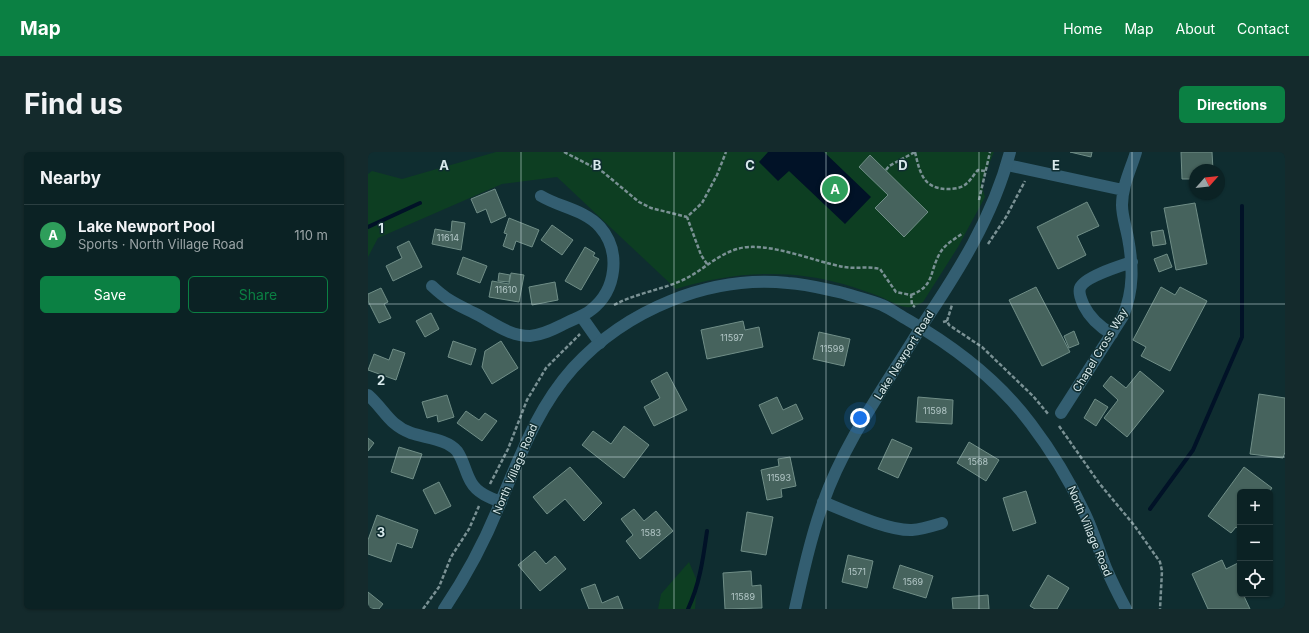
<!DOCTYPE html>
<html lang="en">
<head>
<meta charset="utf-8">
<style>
  :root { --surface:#0b2224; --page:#142a2c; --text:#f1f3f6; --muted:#9aa4a6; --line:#2b3f41; --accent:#0b8043 }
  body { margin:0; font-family:Inter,sans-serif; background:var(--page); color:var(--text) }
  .controls { position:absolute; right:12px; bottom:12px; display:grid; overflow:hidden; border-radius:6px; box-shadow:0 1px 3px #0004 }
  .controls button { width:36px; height:36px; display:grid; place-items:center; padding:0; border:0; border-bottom:1px solid var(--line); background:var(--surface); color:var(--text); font:20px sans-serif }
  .compass { position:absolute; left:821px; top:12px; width:36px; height:36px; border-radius:50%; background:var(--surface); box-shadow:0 1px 3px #0004; rotate:63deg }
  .you { position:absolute; left:492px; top:266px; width:14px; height:14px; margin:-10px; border:3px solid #fff; border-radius:50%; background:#1a73e8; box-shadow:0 0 0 6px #1a73e833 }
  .badge { display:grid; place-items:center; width:26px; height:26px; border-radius:50%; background:var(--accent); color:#fff; font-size:13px; font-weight:700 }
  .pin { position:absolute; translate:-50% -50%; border:2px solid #fff; box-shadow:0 1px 4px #0006 }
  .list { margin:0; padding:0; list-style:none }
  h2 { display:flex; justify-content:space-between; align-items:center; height:52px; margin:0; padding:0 16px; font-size:17px }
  h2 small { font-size:13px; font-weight:400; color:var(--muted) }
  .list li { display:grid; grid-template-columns:26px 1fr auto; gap:12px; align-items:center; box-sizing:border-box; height:60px; padding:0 16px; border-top:1px solid var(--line) }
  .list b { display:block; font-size:15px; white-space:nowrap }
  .list p { margin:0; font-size:13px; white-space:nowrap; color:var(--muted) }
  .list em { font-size:13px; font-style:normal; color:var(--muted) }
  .actions { display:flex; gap:8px; padding:12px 16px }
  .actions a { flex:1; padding:9px 0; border:1px solid var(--accent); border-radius:6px; text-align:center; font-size:14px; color:var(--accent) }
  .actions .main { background:var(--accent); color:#fff }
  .icon { flex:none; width:22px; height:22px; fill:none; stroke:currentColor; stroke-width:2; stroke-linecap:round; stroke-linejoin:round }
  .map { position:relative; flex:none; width:917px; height:457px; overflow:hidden; border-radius:6px }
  header { display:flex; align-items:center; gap:24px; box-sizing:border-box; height:56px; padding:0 20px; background:var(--accent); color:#fff }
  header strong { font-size:19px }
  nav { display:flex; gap:22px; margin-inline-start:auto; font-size:14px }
  .intro { display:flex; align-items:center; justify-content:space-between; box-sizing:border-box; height:96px; padding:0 24px }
  h1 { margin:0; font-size:28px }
  .button { padding:10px 18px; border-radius:6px; background:var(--accent); color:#fff; font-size:14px; font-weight:700 }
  main { display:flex; gap:24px; padding:0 24px }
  aside { flex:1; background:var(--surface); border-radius:6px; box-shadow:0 1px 3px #0004 }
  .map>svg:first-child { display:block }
  .green { fill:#0d3e22 }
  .water { fill:#011227 }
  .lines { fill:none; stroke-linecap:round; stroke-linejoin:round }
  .stream { stroke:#011227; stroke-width:4 }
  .building { fill:#46635d; stroke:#708e87 }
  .path { stroke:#7a9194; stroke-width:2.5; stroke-dasharray:4 2; stroke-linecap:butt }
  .minor { stroke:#335e71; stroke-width:12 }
  .tertiary { stroke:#335e71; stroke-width:12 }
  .grid { fill:none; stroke:#d9eaec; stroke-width:1; stroke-opacity:0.55 }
  .labels { text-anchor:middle; stroke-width:3; stroke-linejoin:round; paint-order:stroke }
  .number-label { font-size:9px; fill:#b4c8c8 }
  .street-label { font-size:11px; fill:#d9eaec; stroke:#0f2d30 }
  .grid-label { font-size:13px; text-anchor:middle; font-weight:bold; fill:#d9eaec; stroke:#0f2d30; stroke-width:3; stroke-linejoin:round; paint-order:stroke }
</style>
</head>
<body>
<header>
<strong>Map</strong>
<nav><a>Home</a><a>Map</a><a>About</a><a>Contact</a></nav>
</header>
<div class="intro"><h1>Find us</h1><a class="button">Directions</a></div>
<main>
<aside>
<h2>Nearby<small></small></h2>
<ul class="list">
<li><span class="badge" style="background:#2e9e5b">A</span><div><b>Lake Newport Pool</b><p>Sports · North Village Road</p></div><em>110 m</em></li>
</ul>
<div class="actions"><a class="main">Save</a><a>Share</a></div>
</aside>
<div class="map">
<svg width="917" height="457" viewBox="0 0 917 457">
  <rect width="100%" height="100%" fill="#0f2d30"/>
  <path class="green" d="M128 0H626L613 31 617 45 590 95 555 150C549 153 545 156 538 155 530 154 520 148 513 145 501 140 488 136 475 132 419 116 363 120 308 137L189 25 134 32 10 86 0 105V22L4 19 34 27Z
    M321 410 329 429 327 457H290L293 442Z"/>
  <path class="water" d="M400 0H456L503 45 477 72 421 19 410 29 391 10Z"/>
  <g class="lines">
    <path class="stream" d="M0 75 52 51
      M782 357 825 298 874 185V54
      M320 457C332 431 335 407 339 379"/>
  </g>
  <path class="building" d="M702 0H724L723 5Z
    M813 0H844L845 18H827V27H814Z
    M502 3 560 60 536 85 507 56 520 43 491 15Z
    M127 37 138 64 123 71 118 57 109 61 103 47Z
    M719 50 731 74 709 84 718 103 690 117 669 75Z
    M827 51 839 112 808 118 796 56Z
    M141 66 171 78 164 95 148 89 145 98 135 94 139 82 136 81Z
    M84 69 97 71 93 98 64 92 67 77 83 80Z
    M184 73 205 88 194 103 173 88Z
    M795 78 798 92 785 94 783 80Z
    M41 89 54 115 25 129 18 114 34 106 29 95Z
    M217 95 227 101 225 104 231 107 213 138 197 129Z
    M799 102 804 115 791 120 786 107Z
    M95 105 119 114 112 131 89 122Z
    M131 121 142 123 141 130 130 129Z
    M143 121 156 123 151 150 121 145 124 129 141 132Z
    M187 130 190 148 164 153 161 135Z
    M668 135 702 200 674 214 641 148Z
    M793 135 807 143 812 135 839 149 802 219 773 204 778 195 765 188Z
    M13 136 20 150 16 152 23 166 11 171 0 149V142Z
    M63 161 71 177 57 185 48 169Z
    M375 169 377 178 391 175 395 195 339 207 333 178Z
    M706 179 711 192 701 196 696 184Z
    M451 180 482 187 476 214 445 207Z
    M85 189 108 197 103 213 80 205Z
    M133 189 150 216 124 232 114 215 117 199Z
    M25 197 37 201 28 228 0 218 6 202 21 208Z
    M772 219 796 239 759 285 736 266 750 248 735 234 743 224 758 236Z
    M299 220 319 258 286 274 276 255 292 246 283 229Z
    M891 242 917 246V300L915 306 882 302Z
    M79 243 86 265 70 270 69 263 59 266 54 250Z
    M409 245 415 258 428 252 435 267 404 282 391 253Z
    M550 245 585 248 584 272 548 270Z
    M727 247 740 255 728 274 716 266Z
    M98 259 111 268 117 261 129 269 114 289 89 271Z
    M256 274 281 293 256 326 214 293 225 279 243 292Z
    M0 286 6 291 0 299Z
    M524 287 544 296 530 326 510 317Z
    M601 290 631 308 618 329 589 311Z
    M31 295 54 302 45 327 23 320Z
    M422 305 428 334 413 337 414 345 399 348 393 318 411 314 410 307Z
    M202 315 234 351 216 369 197 347 179 362 165 345Z
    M876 315 904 336 901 340H872V378L868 375 863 381 840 364Z
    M71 330 83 354 67 362 55 338Z
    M658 339 668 371 645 379 635 346Z
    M266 357 276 369 288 359 305 379 272 407 258 389 265 383 253 367Z
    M379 360 405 365 398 403 373 399Z
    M9 363 50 378 44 396 29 391 23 410 0 402V388Z
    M167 399 178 412 187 404 198 417 172 439 150 413Z
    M480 403 505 409 499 436 474 430Z
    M854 408 858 417 872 410V442H875L882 457H840L824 422Z
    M532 413 565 424 558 446 525 436Z
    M383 419 384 434 393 433 394 456 357 457 355 421Z
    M680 423 701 436 689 457H667L662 454Z
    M227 432 234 451 250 444 255 457H221L213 437Z
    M0 440 15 452 11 457 0 456Z
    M620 443 621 457H585L584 446Z"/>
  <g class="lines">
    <path class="path" d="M196 0 235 20 271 50 283 56 319 65
      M547 0C552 21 555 37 580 37 586 37 594 36 598 32 603 28 606 22 610 18L617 19
      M518 18 521 14 547 0
      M611 48 622 0
      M620 92 638 65 657 29
      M339 112 333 103 319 65 334 51 349 23 358 0
      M543 143C567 134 561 120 572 101 577 92 587 87 595 81
      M246 153C268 141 294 138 317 127 335 118 349 103 369 97 398 88 447 110 476 115 488 117 500 114 512 117L528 140 543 143 544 153 547 155
      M579 169 584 153
      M575 170 579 169 581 173 614 195 665 244 681 263
      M691 274 731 331 766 373 792 410 794 419 792 457
      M122 332 140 297 159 248 178 216 212 182
      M55 457 71 435 83 405 101 377 111 354"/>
    <path class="minor" d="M639 13 755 38
      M64 134C82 151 91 153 112 164 128 173 143 184 162 184 175 183 186 177 196 172 205 167 216 164 223 158 249 138 253 99 232 75 217 58 191 55 173 44
      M213 164 232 191
      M744 182C732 175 722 166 716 154 714 149 710 142 712 136 716 125 752 114 764 110
      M0 243C17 258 21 273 43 281 57 286 79 287 89 299 96 309 97 320 103 330 109 341 122 346 133 350
      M693 261 755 164C766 138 765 113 760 86 758 75 754 64 754 53 754 34 763 17 768 0
      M455 350C478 359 520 379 544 378 555 377 564 374 574 371
      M427 457C435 421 443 385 455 351 477 288 519 232 553 175"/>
    <path class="tertiary" d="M553 175C590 120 625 65 642 0
      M76 457C99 423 118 387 133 349 153 302 170 255 205 216 258 158 341 123 420 131 439 132 456 137 475 141 488 145 501 148 514 153 523 157 531 163 540 168 587 195 631 229 663 272 685 301 703 331 718 364 726 381 731 399 738 416 744 430 751 444 758 457"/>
  </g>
  <path class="grid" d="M153 0V457M306 0V457M458 0V457M611 0V457M764 0V457M0 152H917M0 305H917"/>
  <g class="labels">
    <g class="number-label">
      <text x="80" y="89">11614</text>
      <text x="138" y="141">11610</text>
      <text x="364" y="189">11597</text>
      <text x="464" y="200">11599</text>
      <text x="567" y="262">11598</text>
      <text x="610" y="313">1568</text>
      <text x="411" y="329">11593</text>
      <text x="283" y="384">1583</text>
      <text x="489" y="423">1571</text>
      <text x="545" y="433">1569</text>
      <text x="375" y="448">11589</text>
    </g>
    <g class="street-label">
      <text transform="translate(732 198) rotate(-59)" y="4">Chapel Cross Way</text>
      <text transform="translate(536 203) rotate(-58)" y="4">Lake Newport Road</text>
      <text transform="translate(147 317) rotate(-67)" y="4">North Village Road</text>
      <text transform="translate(722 379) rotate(67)" y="4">North Village Road</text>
    </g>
  </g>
  <g class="grid-label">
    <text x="76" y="18">A</text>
    <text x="229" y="18">B</text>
    <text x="382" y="18">C</text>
    <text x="535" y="18">D</text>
    <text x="688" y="18">E</text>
    <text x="13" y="81">1</text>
    <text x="13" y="233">2</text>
    <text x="13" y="385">3</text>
  </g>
</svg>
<div class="controls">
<button>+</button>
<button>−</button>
<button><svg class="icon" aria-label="locate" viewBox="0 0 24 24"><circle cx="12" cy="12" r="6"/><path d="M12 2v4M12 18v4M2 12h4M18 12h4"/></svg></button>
</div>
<svg class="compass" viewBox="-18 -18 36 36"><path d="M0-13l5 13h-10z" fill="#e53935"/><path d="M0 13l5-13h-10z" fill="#9aa4a6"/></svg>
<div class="you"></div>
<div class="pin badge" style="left:467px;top:37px;background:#2e9e5b">A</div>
</div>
</main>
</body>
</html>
